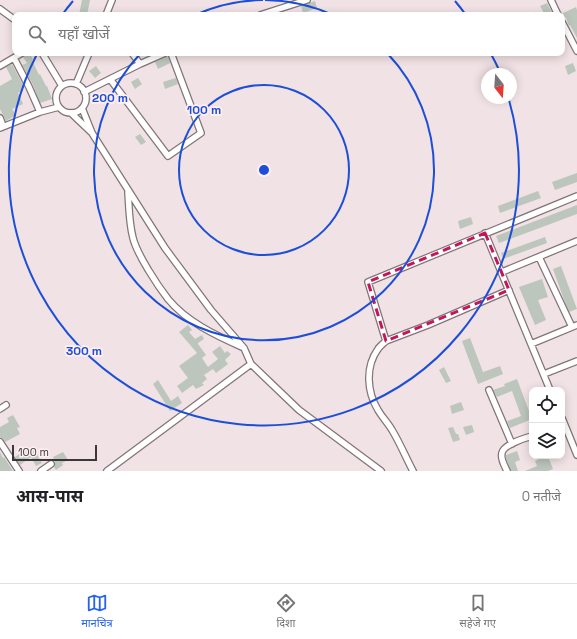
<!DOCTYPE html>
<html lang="hi">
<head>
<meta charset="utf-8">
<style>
  :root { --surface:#fff; --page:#f6f6f6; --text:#202124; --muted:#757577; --line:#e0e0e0; --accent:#2563eb }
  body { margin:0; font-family:"Space Grotesk","Noto Sans Devanagari",sans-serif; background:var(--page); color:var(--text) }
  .controls { position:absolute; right:12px; bottom:12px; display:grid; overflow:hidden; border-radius:8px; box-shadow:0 2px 10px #0003 }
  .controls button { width:36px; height:36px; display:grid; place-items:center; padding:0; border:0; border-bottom:1px solid var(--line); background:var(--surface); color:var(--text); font:20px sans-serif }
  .compass { position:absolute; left:481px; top:68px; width:36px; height:36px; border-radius:50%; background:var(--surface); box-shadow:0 2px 10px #0003; rotate:163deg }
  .scale { position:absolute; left:12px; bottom:10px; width:85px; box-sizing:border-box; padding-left:4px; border:2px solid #3c3637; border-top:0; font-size:11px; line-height:14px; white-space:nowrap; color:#3c3637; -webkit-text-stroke:3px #ffeff2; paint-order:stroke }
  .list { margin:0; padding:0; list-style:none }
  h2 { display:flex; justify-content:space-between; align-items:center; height:52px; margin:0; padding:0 16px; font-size:17px }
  h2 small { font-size:13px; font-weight:400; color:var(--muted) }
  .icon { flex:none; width:22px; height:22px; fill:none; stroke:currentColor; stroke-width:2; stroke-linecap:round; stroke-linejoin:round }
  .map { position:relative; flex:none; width:577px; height:471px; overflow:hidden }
  .search { position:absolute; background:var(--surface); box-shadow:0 2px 10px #0003; left:12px; right:12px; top:12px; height:44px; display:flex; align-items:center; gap:10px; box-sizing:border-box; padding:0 14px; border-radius:8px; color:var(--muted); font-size:15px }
  .sheet { height:112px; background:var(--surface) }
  nav { display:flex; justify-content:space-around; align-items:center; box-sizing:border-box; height:56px; border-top:1px solid var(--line); background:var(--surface); font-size:11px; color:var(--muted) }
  nav a { display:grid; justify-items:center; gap:2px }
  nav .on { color:var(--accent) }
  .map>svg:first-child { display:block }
  .building { fill:#bcc6bc }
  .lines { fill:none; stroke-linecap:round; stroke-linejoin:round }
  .minor-casing { stroke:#827577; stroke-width:8 }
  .minor { stroke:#fff; stroke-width:5.5 }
  .marked { fill:none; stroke:#c2185b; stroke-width:3; stroke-dasharray:8 5; stroke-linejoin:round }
  .ring { fill:none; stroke:#1d4ed8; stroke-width:2 }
  .centre { fill:#1d4ed8; stroke:#ffeff2; stroke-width:2 }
  .ring-label { font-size:12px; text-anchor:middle; font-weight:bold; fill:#1d4ed8; stroke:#ffeff2; stroke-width:3.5; stroke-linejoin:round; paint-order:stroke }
</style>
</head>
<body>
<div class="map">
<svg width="577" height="471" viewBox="0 0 577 471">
  <rect width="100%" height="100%" fill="#f1e2e5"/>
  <path class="building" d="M82 0H90L87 15H79Z
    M315 1 317 8 303 13 301 6Z
    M547 3 553 15H545L540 6Z
    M576 7 577 10V38L570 25 569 26 566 17 565 18 563 13Z
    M29 53 33 59 32 60 39 75 40 74 46 86H47L52 99 40 103 33 85 22 65 27 63 23 57Z
    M168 56 170 63 158 69 155 62Z
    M573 63 576 71 568 75 565 66Z
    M12 64 24 87 22 88 23 90 18 93 23 104 12 109 16 115 6 121 0 109V86L12 79 6 67Z
    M96 66 101 73 95 78 89 71Z
    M138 78 142 84 135 89 131 82Z
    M176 78 178 84 165 89 163 82Z
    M140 134 146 142 141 145 135 137Z
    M577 173V182L555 190 552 182Z
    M538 191 541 198 500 213 498 206Z
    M577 205V214L499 243 496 236Z
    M471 217 473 224 460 229 458 221Z
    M545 237 547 243 503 259 501 253Z
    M561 266 577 309 569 312 564 300 553 269Z
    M542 279 548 297 538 300 546 320 535 325 519 287Z
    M188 325 192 330 189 332 195 339 202 335 204 339 198 343V344L206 355 202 358 208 367 218 359 212 352 220 346 225 353 227 351 231 354 225 360 228 364 216 373 213 369 204 375 207 379 202 383 204 385 196 389 193 385 182 393 177 386 188 378 179 366 197 353 179 332Z
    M470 338 483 372 500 366 503 374 478 384 462 341Z
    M444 367 451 381 446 383 439 370Z
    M517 379 532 419 510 428 507 421 521 416 512 391 497 397 493 390 505 386 504 384Z
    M158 380 171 401 178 396 182 403 170 411 153 384Z
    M461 402 464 410 452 414 450 406Z
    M13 415 20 427 17 428 20 434 5 442 3 439 0 437V427L9 422 7 418Z
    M472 425 474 432 466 435 463 427Z
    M453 427 456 434H458L460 440 453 442 448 428Z
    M34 449 42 463 36 466 31 457 20 465 15 457 25 450 27 453Z
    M517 451 520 460 515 462 518 471H511L506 459V455Z
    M0 452 3 458 4 457 13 471H0Z
    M63 452 68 460 62 463 63 465 56 470 54 467 55 463 53 457Z
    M540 456H548L553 469 548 471H525L537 466 535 461 541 458Z"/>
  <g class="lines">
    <g class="minor-casing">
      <path id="minor" d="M551 0 558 15
        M0 9 15 20
        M106 15 112 0
        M260 15 307 0
        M562 22 577 51
        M42 53 62 86
        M132 53 140 64
        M14 58 29 87 40 112
        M0 66 22 53
        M110 79 168 156 201 133 171 53
        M56 98a15 15 0 1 1 30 0a15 15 0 1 1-30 0Z
        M76 84 89 53
        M84 92 140 64 165 53
        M82 108 92 133 165 248 211 310 244 348 251 364 299 410 381 471
        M71 113 91 132
        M0 118 3 126
        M0 128 40 112 59 107
        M128 192C129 207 129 223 133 238 136 250 143 261 149 271 155 281 161 290 168 299 187 322 215 335 242 347
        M485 233 550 390
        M539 257 572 327
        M502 272 577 241
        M509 290 428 325 386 341 368 282 577 196
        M386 341C384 343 380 346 378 349 365 367 367 392 378 410 382 417 388 423 392 430 400 443 406 458 413 471
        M531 344 577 325
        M544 374 577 361
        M489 390 512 444
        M0 409 6 405
        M562 418 577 455
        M0 442 19 471
        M41 471 51 464
        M107 471 251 364
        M507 471C505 466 500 459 502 453 503 445 525 438 532 436"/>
    </g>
    <use href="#minor" class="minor"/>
  </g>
  <path class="marked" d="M485 233 509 290 386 341 368 282Z"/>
  <g class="ring">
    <circle cx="264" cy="170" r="85"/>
    <path d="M195 15A170 170 0 0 1 263 0M265 0A170 170 0 0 1 333 15M388 54A170 170 0 1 1 140 54"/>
    <path d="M62 15A255 255 0 0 1 73 1M455 1A255 255 0 0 1 466 15M491 54A255 255 0 0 1 500 72M509 100A255 255 0 1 1 37 54"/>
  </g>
  <circle cx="264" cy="170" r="6" class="centre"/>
  <g class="ring-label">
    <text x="110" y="102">200 m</text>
    <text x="204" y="114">100 m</text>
    <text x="84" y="355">300 m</text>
  </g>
</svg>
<div class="controls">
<button><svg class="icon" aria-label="locate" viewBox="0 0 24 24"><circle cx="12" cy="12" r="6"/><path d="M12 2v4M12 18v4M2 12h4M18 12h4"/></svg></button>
<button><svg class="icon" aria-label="layers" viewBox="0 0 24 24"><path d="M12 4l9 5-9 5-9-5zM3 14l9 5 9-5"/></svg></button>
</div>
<svg class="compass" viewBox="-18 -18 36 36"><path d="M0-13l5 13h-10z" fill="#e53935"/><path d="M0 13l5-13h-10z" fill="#757577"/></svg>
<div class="scale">100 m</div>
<div class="search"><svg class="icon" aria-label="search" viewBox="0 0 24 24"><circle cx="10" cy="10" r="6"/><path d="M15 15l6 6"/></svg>यहाँ खोजें</div>
</div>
<section class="sheet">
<h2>आस-पास<small>0 नतीजे</small></h2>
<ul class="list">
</ul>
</section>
<nav>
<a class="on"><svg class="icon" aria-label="map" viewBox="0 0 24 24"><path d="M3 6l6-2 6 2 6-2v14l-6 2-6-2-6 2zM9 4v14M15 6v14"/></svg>मानचित्र</a>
<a><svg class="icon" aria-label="directions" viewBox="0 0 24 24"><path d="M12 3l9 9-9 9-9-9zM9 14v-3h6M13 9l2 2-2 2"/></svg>दिशा</a>
<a><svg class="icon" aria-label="saved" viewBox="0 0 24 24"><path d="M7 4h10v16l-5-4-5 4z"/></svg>सहेजे गए</a>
</nav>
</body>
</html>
